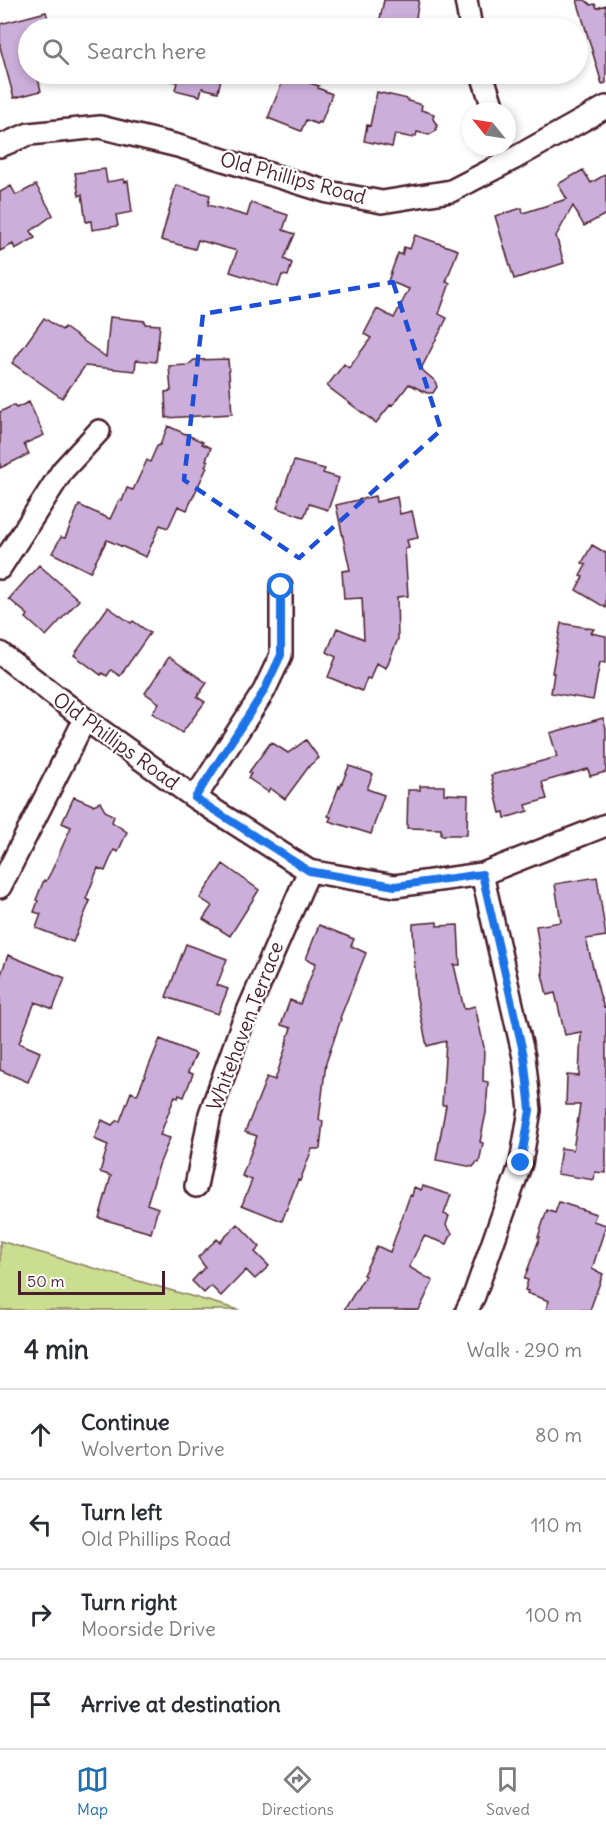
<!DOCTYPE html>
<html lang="en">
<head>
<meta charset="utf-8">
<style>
  :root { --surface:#fff; --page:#f7f7f7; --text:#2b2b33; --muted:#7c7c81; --line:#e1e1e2; --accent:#1f6fb2 }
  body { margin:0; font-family:Delius,sans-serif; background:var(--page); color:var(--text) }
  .compass { position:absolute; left:462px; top:102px; width:54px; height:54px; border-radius:50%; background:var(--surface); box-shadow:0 3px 9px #0003; rotate:300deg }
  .scale { position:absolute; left:18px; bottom:15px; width:147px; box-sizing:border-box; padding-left:6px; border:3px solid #4a1f2b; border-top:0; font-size:16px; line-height:21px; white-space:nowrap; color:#4a1f2b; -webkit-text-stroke:4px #fff; paint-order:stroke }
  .stop { position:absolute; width:18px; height:18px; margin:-14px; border:4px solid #1a73e8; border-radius:50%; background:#fff }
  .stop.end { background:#1a73e8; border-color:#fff; box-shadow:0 2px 6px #0008 }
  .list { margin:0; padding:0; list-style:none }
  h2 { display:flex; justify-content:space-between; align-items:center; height:78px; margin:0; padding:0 24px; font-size:26px }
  h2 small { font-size:20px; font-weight:400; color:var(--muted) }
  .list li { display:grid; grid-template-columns:39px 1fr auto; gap:18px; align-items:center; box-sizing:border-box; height:90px; padding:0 24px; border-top:2px solid var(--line) }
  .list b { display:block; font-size:22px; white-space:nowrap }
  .list p { margin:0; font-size:20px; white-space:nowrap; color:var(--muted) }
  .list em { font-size:20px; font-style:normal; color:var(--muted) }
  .icon { flex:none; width:33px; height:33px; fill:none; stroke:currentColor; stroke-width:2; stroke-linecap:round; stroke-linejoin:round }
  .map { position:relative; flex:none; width:606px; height:1310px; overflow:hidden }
  .search { position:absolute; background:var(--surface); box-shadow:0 3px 9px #0003; left:18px; right:18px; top:18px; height:66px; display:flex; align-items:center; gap:15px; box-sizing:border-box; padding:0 21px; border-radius:33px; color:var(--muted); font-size:22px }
  .sheet { height:438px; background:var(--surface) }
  nav { display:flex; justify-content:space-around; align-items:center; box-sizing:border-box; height:84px; border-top:2px solid var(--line); background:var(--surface); font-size:16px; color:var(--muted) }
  nav a { display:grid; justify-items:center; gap:3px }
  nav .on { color:var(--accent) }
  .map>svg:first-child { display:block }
  .green { fill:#cadd91; stroke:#8a7e5e; stroke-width:1.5 }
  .building { fill:#ccaeda; stroke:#4a1f2b; stroke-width:1.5 }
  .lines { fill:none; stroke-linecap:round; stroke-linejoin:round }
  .street-casing { stroke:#4a1f2b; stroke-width:26 }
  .street { stroke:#fff; stroke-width:21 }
  .route { stroke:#1a73e8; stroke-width:8 }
  .marked { fill:none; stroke:#1d4ed8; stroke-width:4.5; stroke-dasharray:12 8; stroke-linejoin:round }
  .labels { text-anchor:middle; stroke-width:4.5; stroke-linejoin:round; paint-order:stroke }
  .street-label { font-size:20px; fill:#4a1f2b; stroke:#fff }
</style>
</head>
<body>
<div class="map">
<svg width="606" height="1310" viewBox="0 0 606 1310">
  <rect width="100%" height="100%" fill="#fff"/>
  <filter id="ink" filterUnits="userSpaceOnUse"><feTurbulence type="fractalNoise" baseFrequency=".0167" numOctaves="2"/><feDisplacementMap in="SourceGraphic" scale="12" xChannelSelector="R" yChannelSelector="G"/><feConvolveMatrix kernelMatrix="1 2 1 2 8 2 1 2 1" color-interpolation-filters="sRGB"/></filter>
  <g filter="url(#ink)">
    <path class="green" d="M0 1241 239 1310H0Z"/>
    <path class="building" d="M384 0H419L416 17 426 28H378Z
      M577 0H585L591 5 595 4 597 8 606 5V83L602 84Z
      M46 12 51 28H28V74H37L41 91 14 98 0 47V24Z
      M168 74H222L218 92 202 88 200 96 175 90 177 82 167 80Z
      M285 75 319 86 318 88 332 94 321 123 318 122 317 124 306 120 301 131 268 118Z
      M377 92 408 99V101L422 105 421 110 434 114 433 119 437 125 436 131 429 135 417 132 416 136H414L413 138 395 134 392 147 364 141 367 125 370 126Z
      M105 169 107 182 124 179 125 182 128 181 132 212 116 215 118 226 92 230 91 221 86 222 82 194 79 196 75 173Z
      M583 170 591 183 606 174V214L584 226 573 206 556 236 564 263 514 279 495 216 522 208 523 213 567 199 558 184Z
      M36 185 53 215 31 231 35 238 15 249 13 244 0 251V192L11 186 16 195Z
      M176 185 210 195 208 205 247 216 251 203 288 215 283 230 295 234 284 259 292 263 288 276 282 275 278 287 230 272 237 251 198 240 195 249 161 240Z
      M415 235 458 250 446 282 450 283 439 314 447 318 421 369 435 381 437 387 433 393H427L409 384 393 405 391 404 376 423 327 386 344 364 349 368 371 338 364 334 377 309 394 318 409 289 388 281 398 253 402 255 404 247 410 249Z
      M110 317 145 321V324L160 325 156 362 136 360 135 371 85 366 62 398 12 363 44 318 62 330 64 327 106 357Z
      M228 359 232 414 166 418 165 392 171 391 169 366 188 365 194 360Z
      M29 402 44 435 24 444 29 454 0 468V412L14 405 16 408Z
      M168 426 203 442 202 444 211 448 206 460 208 461 205 466 207 467 187 510 178 506 168 528 160 525 146 557 107 540 90 572 52 553 61 537 65 538 79 505 110 519 119 500 122 501 127 488 133 490 147 460 150 462 157 446 160 445Z
      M294 461 325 469 323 473 339 478 328 510 309 504 304 517 277 508Z
      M375 496 376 502 397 497 400 514 412 511 418 538 407 540 409 548 405 549 408 596 397 597 398 639 386 668 376 663 370 679 367 678 362 691 328 677 336 657 327 652 337 628 364 639 362 598 344 599 342 571 350 570 336 505Z
      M592 545 606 553V608L576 590 583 577 580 576 586 565 582 563Z
      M39 565 79 600 46 636 26 618 28 615 9 599Z
      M108 607 131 623 133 621 150 633 120 676 111 670 107 676 102 673 101 675 74 655Z
      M561 623 594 629 591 633 606 636V663L600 662 593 700 551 693 554 673H552Z
      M169 657 207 683 197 697 205 702 182 733 152 713 159 703 145 693Z
      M603 718 606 728V772L590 776 588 769 542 782 547 799 526 805 528 811 505 818 504 812 500 813 491 775 557 757 550 733Z
      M306 740 319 758 310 765 285 799 270 788 268 792 248 778 251 774 249 772 271 742 288 753Z
      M349 766 373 774 367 789 384 795 371 834 329 821 331 817 328 816 339 786 340 788Z
      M420 786H444V794L468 795 467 835H441V829L407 828 408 790H420Z
      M74 797 93 805 100 802 105 811 114 816 112 822 127 832 118 852 114 850 105 871 98 868 86 899 90 901 73 942 36 928 41 914 34 912 38 901 36 900 44 880 46 881 51 872 71 827 62 823Z
      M223 864 259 890 230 936 203 919 212 906 200 898Z
      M597 877 606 936 586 939 599 992 604 1008 606 1007V1173L595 1172 594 1180 557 1174 561 1148 573 1150 580 1105H566L567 1075 579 1076 581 1032 565 1035 555 993 547 995 542 974H543L536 926 561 922 555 884Z
      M437 922V926L458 925 460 965H454L464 1009 475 1006 484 1047 483 1081 488 1082 486 1113 480 1142 483 1143 479 1163 477 1162 473 1167 436 1160 446 1105H442L446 1041 427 1046 416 994 413 929V924Z
      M319 925 354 939 351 946 366 953 340 1018 341 1019 326 1063 319 1120 323 1121 320 1149H312L300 1181 298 1180 282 1221 242 1205 252 1180 242 1176 257 1136 245 1132 267 1077 275 1080 287 1043H286L291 1028 281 1025 290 1000 300 1004 316 963 306 959Z
      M186 944 227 959 217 985 228 989 218 1014 166 997Z
      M8 955 65 978 53 1009 35 1002 19 1043 40 1052 28 1082 0 1070V977Z
      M160 1039 196 1054 188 1072 193 1074 184 1097 179 1095 178 1098 175 1096 160 1135 170 1138 159 1165 147 1204 158 1208 151 1233 99 1218 111 1176 100 1172 108 1145 94 1139 102 1120 112 1125 116 1121H120L131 1092 137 1095Z
      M423 1186 451 1195 444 1214 449 1216 446 1225 452 1233 447 1244 424 1236 409 1267 433 1281 419 1310H344L365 1276 363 1275 377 1246 390 1252 410 1195 412 1196 414 1187 421 1190Z
      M559 1202 596 1214 593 1221 606 1225 592 1269 603 1274 590 1310H546L549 1301 527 1293 528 1291 525 1290 528 1280 524 1279 540 1237H538L547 1210 555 1213Z
      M238 1224 260 1247 255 1252 269 1266 255 1279 246 1270 221 1296 211 1286 204 1293 192 1281 205 1267 198 1257 217 1239 220 1242Z"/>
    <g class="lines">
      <g class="street-casing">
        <path id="street" d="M466 0 471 28
          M482 74 494 111
          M0 146 29 134 100 127 178 146 328 192 382 202 451 191 513 159 606 107
          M0 568 63 470 99 431
          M0 653 85 719 195 798 309 871 395 886 482 874 606 825
          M195 798 264 691 281 655V587
          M0 887 85 719
          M196 1186 210 1114 241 1027 309 871
          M467 1310 474 1296 521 1163 530 1110 524 1057 482 874"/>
      </g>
      <use href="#street" class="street"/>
    </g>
  </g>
  <g class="lines" filter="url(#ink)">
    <path class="route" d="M281 587V655L264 691 195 798 309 871 395 886 482 874 524 1056 530 1110 521 1163"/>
  </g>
  <path class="marked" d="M393 282 441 430 299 558 184 480 203 314Z"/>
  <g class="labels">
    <g class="street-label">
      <text transform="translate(293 178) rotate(15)" y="7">Old Phillips Road</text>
      <text transform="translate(116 741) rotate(36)" y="7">Old Phillips Road</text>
      <text transform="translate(245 1026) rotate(-69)" y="7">Whitehaven Terrace</text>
    </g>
  </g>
</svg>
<svg class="compass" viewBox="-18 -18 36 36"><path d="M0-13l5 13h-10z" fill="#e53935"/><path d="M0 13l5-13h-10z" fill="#7c7c81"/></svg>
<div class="scale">50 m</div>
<div class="stop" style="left:281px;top:587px"></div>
<div class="stop end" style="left:521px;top:1163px"></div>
<div class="search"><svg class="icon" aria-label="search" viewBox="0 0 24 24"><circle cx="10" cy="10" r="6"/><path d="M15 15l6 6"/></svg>Search here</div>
</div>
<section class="sheet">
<h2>4 min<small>Walk · 290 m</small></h2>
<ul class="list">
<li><svg class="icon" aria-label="ahead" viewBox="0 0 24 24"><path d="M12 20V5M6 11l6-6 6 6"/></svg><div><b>Continue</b><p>Wolverton Drive</p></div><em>80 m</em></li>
<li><svg class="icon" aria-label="left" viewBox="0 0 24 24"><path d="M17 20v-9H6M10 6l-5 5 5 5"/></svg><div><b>Turn left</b><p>Old Phillips Road</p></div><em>110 m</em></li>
<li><svg class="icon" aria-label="right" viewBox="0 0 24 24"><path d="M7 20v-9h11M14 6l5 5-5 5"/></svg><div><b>Turn right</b><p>Moorside Drive</p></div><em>100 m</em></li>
<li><svg class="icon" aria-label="arrive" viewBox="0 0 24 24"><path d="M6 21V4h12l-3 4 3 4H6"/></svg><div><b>Arrive at destination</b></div></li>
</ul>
</section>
<nav>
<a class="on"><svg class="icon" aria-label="map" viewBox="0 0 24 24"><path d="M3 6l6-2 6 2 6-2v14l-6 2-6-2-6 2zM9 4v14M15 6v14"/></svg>Map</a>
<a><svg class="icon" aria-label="directions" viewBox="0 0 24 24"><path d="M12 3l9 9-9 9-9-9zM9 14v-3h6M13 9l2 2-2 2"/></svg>Directions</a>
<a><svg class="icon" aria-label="saved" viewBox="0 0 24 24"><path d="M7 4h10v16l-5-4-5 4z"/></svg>Saved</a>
</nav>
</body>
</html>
